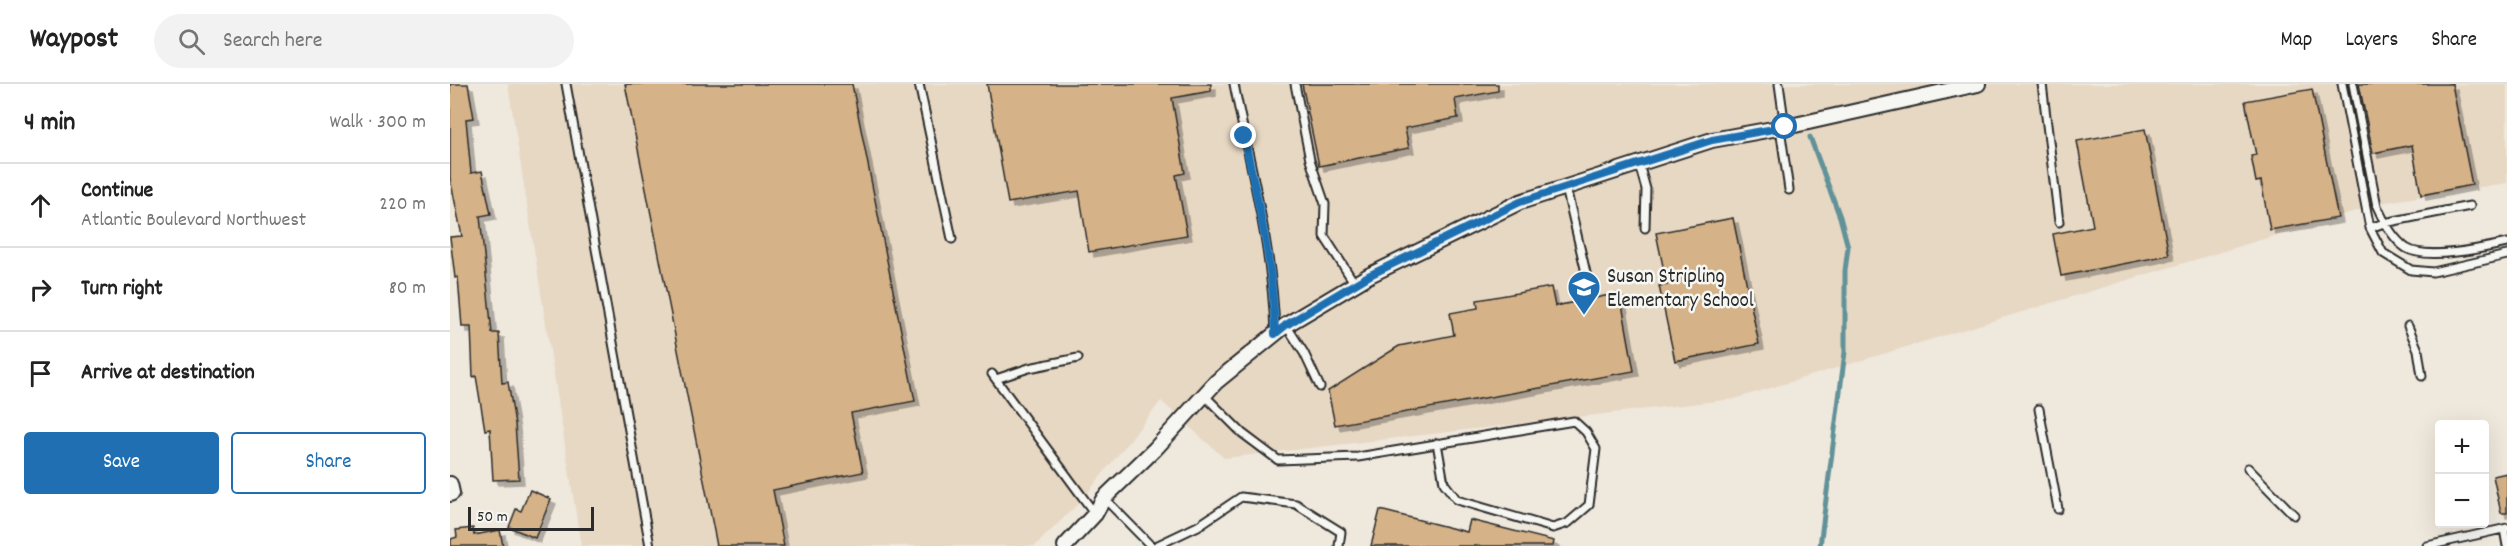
<!DOCTYPE html>
<html lang="en">
<head>
<meta charset="utf-8">
<style>
  :root { --surface:#fff; --page:#f2f2f2; --text:#222; --muted:#767676; --line:#e0e0e0; --accent:#1f6fb2 }
  body { margin:0; font-family:Dekko,sans-serif; background:var(--page); color:var(--text) }
  .controls { position:absolute; right:18px; bottom:18px; display:grid; overflow:hidden; border-radius:6px; box-shadow:0 6px 24px #0002 }
  .controls button { width:54px; height:54px; display:grid; place-items:center; padding:0; border:0; border-bottom:2px solid var(--line); background:var(--surface); color:var(--text); font:30px sans-serif }
  .scale { position:absolute; left:18px; bottom:15px; width:126px; box-sizing:border-box; padding-left:6px; border:3px solid #2b2b2b; border-top:0; font-size:16px; line-height:21px; white-space:nowrap; color:#2b2b2b; -webkit-text-stroke:4px #f6f6f2; paint-order:stroke }
  .stop { position:absolute; width:18px; height:18px; margin:-14px; border:4px solid #1f6fb2; border-radius:50%; background:#fff }
  .stop.end { background:#1f6fb2; border-color:#fff; box-shadow:0 2px 6px #0008 }
  .list { margin:0; padding:0; list-style:none }
  h2 { display:flex; justify-content:space-between; align-items:center; height:78px; margin:0; padding:0 24px; font-size:26px }
  h2 small { font-size:20px; font-weight:400; color:var(--muted) }
  .list li { display:grid; grid-template-columns:39px 1fr auto; gap:18px; align-items:center; box-sizing:border-box; height:84px; padding:0 24px; border-top:2px solid var(--line) }
  .list b { display:block; font-size:22px; white-space:nowrap }
  .list p { margin:0; font-size:20px; white-space:nowrap; color:var(--muted) }
  .list em { font-size:20px; font-style:normal; color:var(--muted) }
  .actions { display:flex; gap:12px; padding:18px 24px }
  .actions a { flex:1; padding:14px 0; border:2px solid var(--accent); border-radius:6px; text-align:center; font-size:21px; color:var(--accent) }
  .actions .main { background:var(--accent); color:#fff }
  .icon { flex:none; width:33px; height:33px; fill:none; stroke:currentColor; stroke-width:2; stroke-linecap:round; stroke-linejoin:round }
  .map { position:relative; flex:none; width:2057px; height:462px; overflow:hidden }
  header { display:flex; align-items:center; gap:36px; box-sizing:border-box; height:84px; padding:0 30px; background:var(--surface); border-bottom:2px solid var(--line) }
  header strong { font-size:28px }
  nav { display:flex; gap:33px; margin-inline-start:auto; font-size:21px }
  .search { width:420px; height:54px; background:var(--page); display:flex; align-items:center; gap:15px; box-sizing:border-box; padding:0 21px; border-radius:33px; color:var(--muted); font-size:22px }
  main { display:flex }
  aside { flex:1; background:var(--surface) }
  .map>svg:first-child { display:block }
  .built { fill:#e7d8c3 }
  .lines { fill:none; stroke-linecap:round; stroke-linejoin:round }
  .stream { stroke:#629299; stroke-width:5 }
  .building { fill:#d5b287; stroke:#2b2b2b; stroke-width:1.5; filter:url(#shadow) }
  .lane-casing { stroke:#2b2b2b; stroke-width:11 }
  .street-casing { stroke:#2b2b2b; stroke-width:18 }
  .lane { stroke:#f6f6f2; stroke-width:7 }
  .street { stroke:#f6f6f2; stroke-width:14 }
  .route { stroke:#1f6fb2; stroke-width:8 }
  .labels { text-anchor:middle; stroke-width:5; stroke-linejoin:round; paint-order:stroke }
  .poi-label { font-size:21px; fill:#2b2b2b; stroke:#f6f6f2; text-anchor:start }
</style>
</head>
<body>
<header>
<strong>Waypost</strong>
<div class="search"><svg class="icon" aria-label="search" viewBox="0 0 24 24"><circle cx="10" cy="10" r="6"/><path d="M15 15l6 6"/></svg>Search here</div>
<nav><a>Map</a><a>Layers</a><a>Share</a></nav>
</header>
<main>
<aside>
<h2>4 min<small>Walk · 300 m</small></h2>
<ul class="list">
<li><svg class="icon" aria-label="ahead" viewBox="0 0 24 24"><path d="M12 20V5M6 11l6-6 6 6"/></svg><div><b>Continue</b><p>Atlantic Boulevard Northwest</p></div><em>220 m</em></li>
<li><svg class="icon" aria-label="right" viewBox="0 0 24 24"><path d="M7 20v-9h11M14 6l5 5-5 5"/></svg><div><b>Turn right</b></div><em>80 m</em></li>
<li><svg class="icon" aria-label="arrive" viewBox="0 0 24 24"><path d="M6 21V4h12l-3 4 3 4H6"/></svg><div><b>Arrive at destination</b></div></li>
</ul>
<div class="actions"><a class="main">Save</a><a>Share</a></div>
</aside>
<div class="map">
<svg width="2057" height="462" viewBox="0 0 2057 462">
  <defs>
    <filter id="shadow"><feDropShadow dx="5" dy="5" stdDeviation="0" flood-color="#0004"/></filter>
  </defs>
  <rect width="100%" height="100%" fill="#efe8dd"/>
  <filter id="ink" filterUnits="userSpaceOnUse"><feTurbulence type="fractalNoise" baseFrequency=".0167" numOctaves="2"/><feDisplacementMap in="SourceGraphic" scale="12" xChannelSelector="R" yChannelSelector="G"/><feConvolveMatrix kernelMatrix="1 2 1 2 8 2 1 2 1" color-interpolation-filters="sRGB"/></filter>
  <g filter="url(#ink)">
    <path class="built" d="M58 0H2057V99L1936 118 1284 315 774 374 711 317 631 417 585 462H131Z"/>
    <g class="lines">
      <path class="stream" d="M1360 53 1390 133 1398 163 1395 187V268L1370 462"/>
    </g>
    <path class="building" d="M0 0H18L24 34 16 35 21 89 32 87 41 130 30 132 42 249H49L52 299 58 298 65 340 69 395 43 396 40 345 35 346 26 292 23 293 21 243H12L8 193 5 194 0 153 12 152 0 94Z
      M175 0H402L465 317 401 329 413 388 323 406 334 462H267Z
      M537 0H761V7L722 14 735 89 726 91 737 151 639 168 629 107 558 119Z
      M852 0H1048V7L1005 15 1008 34 955 44 959 64 869 82Z
      M1909 0H2002L2022 101 1971 111 1962 61 1923 69Z
      M1862 5 1888 134 1820 146 1811 97 1806 98 1801 72 1806 71 1795 17Z
      M1695 45 1719 171 1611 192 1603 150 1643 142 1627 57Z
      M1283 134 1309 260 1225 277 1209 202 1217 201 1206 149Z
      M1101 203 1105 222 1170 209 1184 287 885 341 878 307 949 262 1004 251 1000 229 1028 224 1027 216Z
      M2057 389V429H2051L2043 392Z
      M80 406 101 415 85 454 59 443 66 425 71 427Z
      M930 426 1017 448 1020 436 1104 457 1103 462H921Z
      M23 444 24 451 50 446 53 462H1V455L7 453 6 446Z"/>
    <g class="lines">
      <g class="lane-casing">
        <path id="lane" d="M116 0 200 462
          M469 0 502 155
          M784 0C800 83 823 165 825 250
          M845 0 860 76 875 120 874 152 905 200
          M1329 0 1335 43
          M1592 0 1609 138
          M1892 0 1920 144 1933 169 1961 186 1983 188 2057 171
          M1903 0 1927 122C1933 136 1942 154 1956 164 1976 177 2034 164 2057 159
          M1330 44 1339 106
          M1189 80 1196 105 1195 144
          M1116 104 1137 193
          M1920 144 1934 139 2020 122
          M836 241 854 269 870 303
          M1958 242 1968 266 1972 292
          M542 290 645 430
          M546 295 579 284 628 274
          M754 311 792 349 828 376 908 373 1124 337 1136 348 1146 365 1139 421 1118 439 1103 444 1007 416 994 399 987 359
          M1589 325 1608 425
          M1798 384 1844 431
          M654 414 701 462
          M2054 445 2057 462
          M706 462 748 442 791 413 846 420 891 448 889 462
          M1977 462 2057 444"/>
      </g>
      <g class="street-casing">
        <path id="street" d="M0 400 2 409 0 410
          M615 462 645 430 654 414 705 365 766 298 836 241 920 191 1070 118 1262 56 1345 41 1528 0"/>
      </g>
      <use href="#lane" class="lane"/>
      <use href="#street" class="street"/>
    </g>
  </g>
  <g class="lines" filter="url(#ink)">
    <path class="route" d="M794 52C808 118 824 182 825 250L836 241 920 191 1070 118 1262 56 1335 43"/>
  </g>
  <defs>
    <g id="school-pin" transform="scale(1.725)"><path d="M0 17L-7.5 6A9.5 9.5 0 1 1 7.5 6Z" fill="#1f6fb2" stroke="#f6f6f2"/><path d="M0-5L7-2L0 1L-7-2ZM-4 1L0 2.5L4 1V4Q0 6-4 4Z" fill="#fff"/></g>
  </defs>
  <g fill-rule="evenodd">
    <use href="#school-pin" x="1134" y="203"/>
  </g>
  <g class="labels">
    <g class="poi-label">
      <text x="1157" y="198">Susan Stripling<tspan x="1157" dy="24">Elementary School</tspan></text>
    </g>
  </g>
</svg>
<div class="controls">
<button>+</button>
<button>−</button>
</div>
<div class="scale">50 m</div>
<div class="stop" style="left:1335px;top:43px"></div>
<div class="stop end" style="left:794px;top:52px"></div>
</div>
</main>
</body>
</html>
